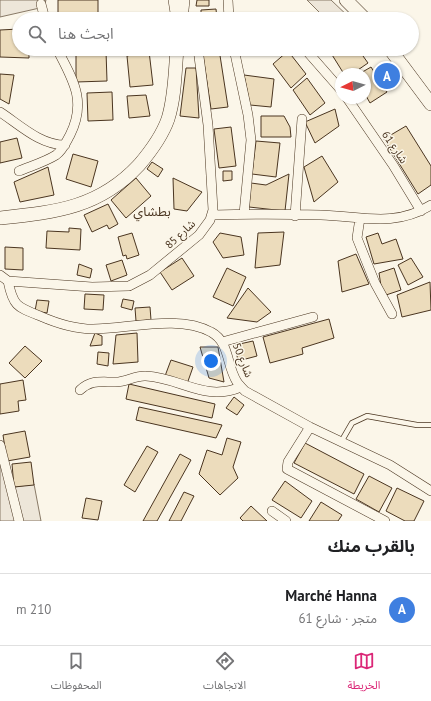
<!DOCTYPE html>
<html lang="ar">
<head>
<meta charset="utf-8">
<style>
  :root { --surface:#fff; --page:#f2f2f2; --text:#202124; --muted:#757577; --line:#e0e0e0; --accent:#db2777 }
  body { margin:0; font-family:"PT Sans","Noto Sans Arabic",sans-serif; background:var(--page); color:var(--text); direction:rtl }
  .compass { position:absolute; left:335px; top:68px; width:36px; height:36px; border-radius:50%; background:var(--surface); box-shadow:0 1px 3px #0004; rotate:265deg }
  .you { position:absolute; left:211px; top:361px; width:14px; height:14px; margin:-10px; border:3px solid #fff; border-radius:50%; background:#1a73e8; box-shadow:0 0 0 6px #1a73e833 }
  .badge { display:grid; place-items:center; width:26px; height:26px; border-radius:50%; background:var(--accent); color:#fff; font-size:13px; font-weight:700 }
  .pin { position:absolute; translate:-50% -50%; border:2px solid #fff; box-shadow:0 1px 4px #0006 }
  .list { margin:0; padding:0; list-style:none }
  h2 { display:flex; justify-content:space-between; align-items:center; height:52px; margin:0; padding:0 16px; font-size:17px }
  h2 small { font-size:13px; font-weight:400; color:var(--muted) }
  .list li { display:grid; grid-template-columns:26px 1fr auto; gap:12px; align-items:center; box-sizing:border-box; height:72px; padding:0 16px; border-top:1px solid var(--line) }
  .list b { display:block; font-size:15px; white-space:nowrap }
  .list p { margin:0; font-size:13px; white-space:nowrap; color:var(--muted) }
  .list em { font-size:13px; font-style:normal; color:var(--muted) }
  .icon { flex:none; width:22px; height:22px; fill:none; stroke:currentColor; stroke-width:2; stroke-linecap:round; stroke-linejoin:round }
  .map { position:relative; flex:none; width:431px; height:521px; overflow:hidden; direction:ltr }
  .search { position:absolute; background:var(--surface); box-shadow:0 1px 3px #0004; left:12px; right:12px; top:12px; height:44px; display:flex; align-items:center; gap:10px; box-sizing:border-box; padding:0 14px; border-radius:22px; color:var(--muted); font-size:15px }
  .sheet { height:124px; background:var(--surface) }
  nav { display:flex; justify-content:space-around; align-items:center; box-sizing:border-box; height:56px; border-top:1px solid var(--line); background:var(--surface); font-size:11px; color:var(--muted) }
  nav a { display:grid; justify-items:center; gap:2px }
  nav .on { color:var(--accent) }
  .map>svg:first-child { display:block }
  .green { fill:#ede6d9; stroke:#887966 }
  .building { fill:#ecdcbc; stroke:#4a3520 }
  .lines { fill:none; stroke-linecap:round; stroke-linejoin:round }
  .lane-casing { stroke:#4a3520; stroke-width:6 }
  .street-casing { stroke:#4a3520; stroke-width:10 }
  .secondary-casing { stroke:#4a3520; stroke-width:14 }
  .lane { stroke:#fbf6e9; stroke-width:4.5 }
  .street { stroke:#fbf6e9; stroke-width:9 }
  .secondary { stroke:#fbf6e9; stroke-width:13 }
  .labels { text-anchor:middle; stroke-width:3; stroke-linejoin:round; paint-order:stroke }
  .street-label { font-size:11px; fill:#4a3520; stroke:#fbf6e9 }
  .quarter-label { font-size:13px; fill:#4a3520; stroke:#fbf6e9 }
</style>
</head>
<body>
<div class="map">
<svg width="431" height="521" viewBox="0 0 431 521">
  <rect width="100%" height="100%" fill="#fbf6e9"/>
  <path class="green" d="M0 0H46L44 7 0 17Z
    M307 0H331L351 19H326Z
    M0 453 8 488 34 484 41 521H0Z"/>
  <path class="building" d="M58 0H98V15L58 16Z
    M197 0H209V6H196Z
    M216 9 217 19H201V10Z
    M19 29V49H29V58L0 57V30Z
    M202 49H219L228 107 211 109Z
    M330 49H358L368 63 352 74H344L329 50Z
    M106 51 107 81 76 82V54Z
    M149 51 153 85 130 87 127 56Z
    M288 51 306 74 291 88 273 64Z
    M371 67 387 92 370 103 365 94V74H359Z
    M186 68H196L199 118 180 116Z
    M0 74 14 75 9 104 0 99Z
    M244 75 274 79 271 107 250 105Z
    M307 78 325 103 310 115 293 90Z
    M112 92 113 120 88 121 87 93Z
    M146 95 150 116 129 118 127 96Z
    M335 109 339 126 315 143 305 122Z
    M261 116H284L290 127 291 137H261Z
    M406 126 431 166V185L418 194 384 139Z
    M231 127 236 166 219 168 214 129Z
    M17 138 22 158 0 163V142Z
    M256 141 280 143 276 177 252 174Z
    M73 154 98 161 91 187 66 179Z
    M322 156 338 182 314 202 304 167Z
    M152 162 163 169 158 177 147 169Z
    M48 167 54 195 20 202 14 182Z
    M223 171H232V180L223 181Z
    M289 174 285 211 249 207 251 183 266 185Z
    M136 178 151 196 126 218 111 200Z
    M173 178 202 192 187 211 174 209Z
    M108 204 118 224 109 229 107 225 92 232 84 215Z
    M69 228 81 229 80 250 46 248 47 231 69 232Z
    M284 232 280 265 255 268 258 233Z
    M132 233 139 255 127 259 126 255 123 256 118 237Z
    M220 233 241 237 244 255 223 258 213 242Z
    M378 233 382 244 396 239 403 259 374 264 366 237Z
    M5 247 23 248V270L5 269Z
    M356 254 369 284 342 292 338 261Z
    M182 258 194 276 172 290 160 272Z
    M411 258 423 277 408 285 398 265Z
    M122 260 127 275 111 281 106 265Z
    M79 264 92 269 90 278 77 275Z
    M227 268 246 277 233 306 213 297Z
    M394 268 401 290 386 295 381 286 379 273Z
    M430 282 431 310 402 317 397 295Z
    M248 288 271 312 257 322 227 318Z
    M85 294 104 295 103 310 84 309Z
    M123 299 134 301 132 310 121 307Z
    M37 300 49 301 47 313 35 311Z
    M150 307 151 320 136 321 135 308Z
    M329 319 334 338 302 348 303 354 270 363 263 337Z
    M95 333 102 336V345L90 346Z
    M137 333 138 362 113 364 116 335Z
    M253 341 257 356 238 361 235 345Z
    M25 346 42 361 25 378 9 363Z
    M200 347H218L224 382 209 378Z
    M98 352 109 353 108 366 97 364Z
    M171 360 193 367 187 384 165 376Z
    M23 380 26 400 18 401 19 411 0 414V384Z
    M129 384 215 404 212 418 126 399Z
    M234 397 244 405 237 415 226 408Z
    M139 407 222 425 216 438 136 420Z
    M25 431 30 457 7 461 3 435Z
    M227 438 241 442 233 467 238 478 220 495 199 474 207 450 222 455Z
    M305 443 364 474 354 494 294 463Z
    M147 446 158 452 135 492 124 485Z
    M180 454 191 460 157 521H143Z
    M31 462 34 485 14 487 12 464Z
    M369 476 392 488 379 512 356 499Z
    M285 481 312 501 301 518 272 500Z
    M397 488 424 501 414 521H405L386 511Z
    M184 492 194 496 181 521H169Z
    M86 498 102 501 98 520 82 518Z
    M321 502 342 515 338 521H309Z
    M251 506 267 521H243L240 518Z"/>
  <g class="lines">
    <g class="lane-casing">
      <path id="lane" d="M341 442 352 423 367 416 417 425H431"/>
    </g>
    <g class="street-casing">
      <path id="street" d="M173 0 176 19
        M228 0 229 19
        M41 4 45 19
        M234 49 248 115 251 140 244 214
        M305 49 341 90
        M347 98 393 165 421 211
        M0 112C20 125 40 145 65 145
        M19 171C31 166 45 162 56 155 63 150 66 142 70 135 87 101 73 80 57 49
        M213 215C249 214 285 214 321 215 360 216 395 228 431 205
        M295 216 302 119
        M360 218 357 238 375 283 392 314
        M0 275 8 281 92 287 129 286 150 275 199 235 210 220 213 210 208 125 198 49
        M8 281C13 306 17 307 40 316 56 323 76 329 93 329 128 329 179 314 211 332 230 342 226 365 237 382 239 385 242 388 245 391L310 427 390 465 431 491
        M222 342 313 317
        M80 390C91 380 99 382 114 382 125 383 135 375 146 376 182 378 204 402 241 387
        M310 427 288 462 287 469 385 521
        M0 445 19 521
        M272 511 286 521"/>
    </g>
    <g class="secondary-casing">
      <path id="secondary" d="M346 0 365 19
        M181 19 183 0
        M390 49 431 104
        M0 218C56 212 99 208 139 165 151 151 162 136 168 119 175 97 175 72 177 49"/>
    </g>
    <use href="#lane" class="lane"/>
    <use href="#street" class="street"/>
    <use href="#secondary" class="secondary"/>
  </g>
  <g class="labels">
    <g class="street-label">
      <text transform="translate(395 147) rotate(56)" y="4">شارع 61</text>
      <text transform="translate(180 234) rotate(-43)" y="4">شارع 85</text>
      <text transform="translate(243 360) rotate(68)" y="4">شارع 50</text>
    </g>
    <g class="quarter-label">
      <text x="152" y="216">بطشاي</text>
    </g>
  </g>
</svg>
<svg class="compass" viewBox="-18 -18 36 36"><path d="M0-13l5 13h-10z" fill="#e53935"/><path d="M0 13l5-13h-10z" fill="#757577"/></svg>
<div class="you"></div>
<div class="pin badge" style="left:387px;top:76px;background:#3f7fe0">A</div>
<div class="search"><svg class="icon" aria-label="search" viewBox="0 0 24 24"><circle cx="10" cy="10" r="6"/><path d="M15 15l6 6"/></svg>ابحث هنا</div>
</div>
<section class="sheet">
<h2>بالقرب منك<small></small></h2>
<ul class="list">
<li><span class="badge" style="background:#3f7fe0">A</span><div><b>Marché Hanna</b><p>متجر · شارع 61</p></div><em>210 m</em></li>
</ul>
</section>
<nav>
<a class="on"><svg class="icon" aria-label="map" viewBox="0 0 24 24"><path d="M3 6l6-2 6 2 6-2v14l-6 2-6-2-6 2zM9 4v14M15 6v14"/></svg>الخريطة</a>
<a><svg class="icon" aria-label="directions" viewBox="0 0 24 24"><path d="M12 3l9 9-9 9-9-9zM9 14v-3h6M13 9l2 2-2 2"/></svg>الاتجاهات</a>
<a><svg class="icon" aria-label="saved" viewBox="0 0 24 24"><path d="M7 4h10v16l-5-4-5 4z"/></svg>المحفوظات</a>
</nav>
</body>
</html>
